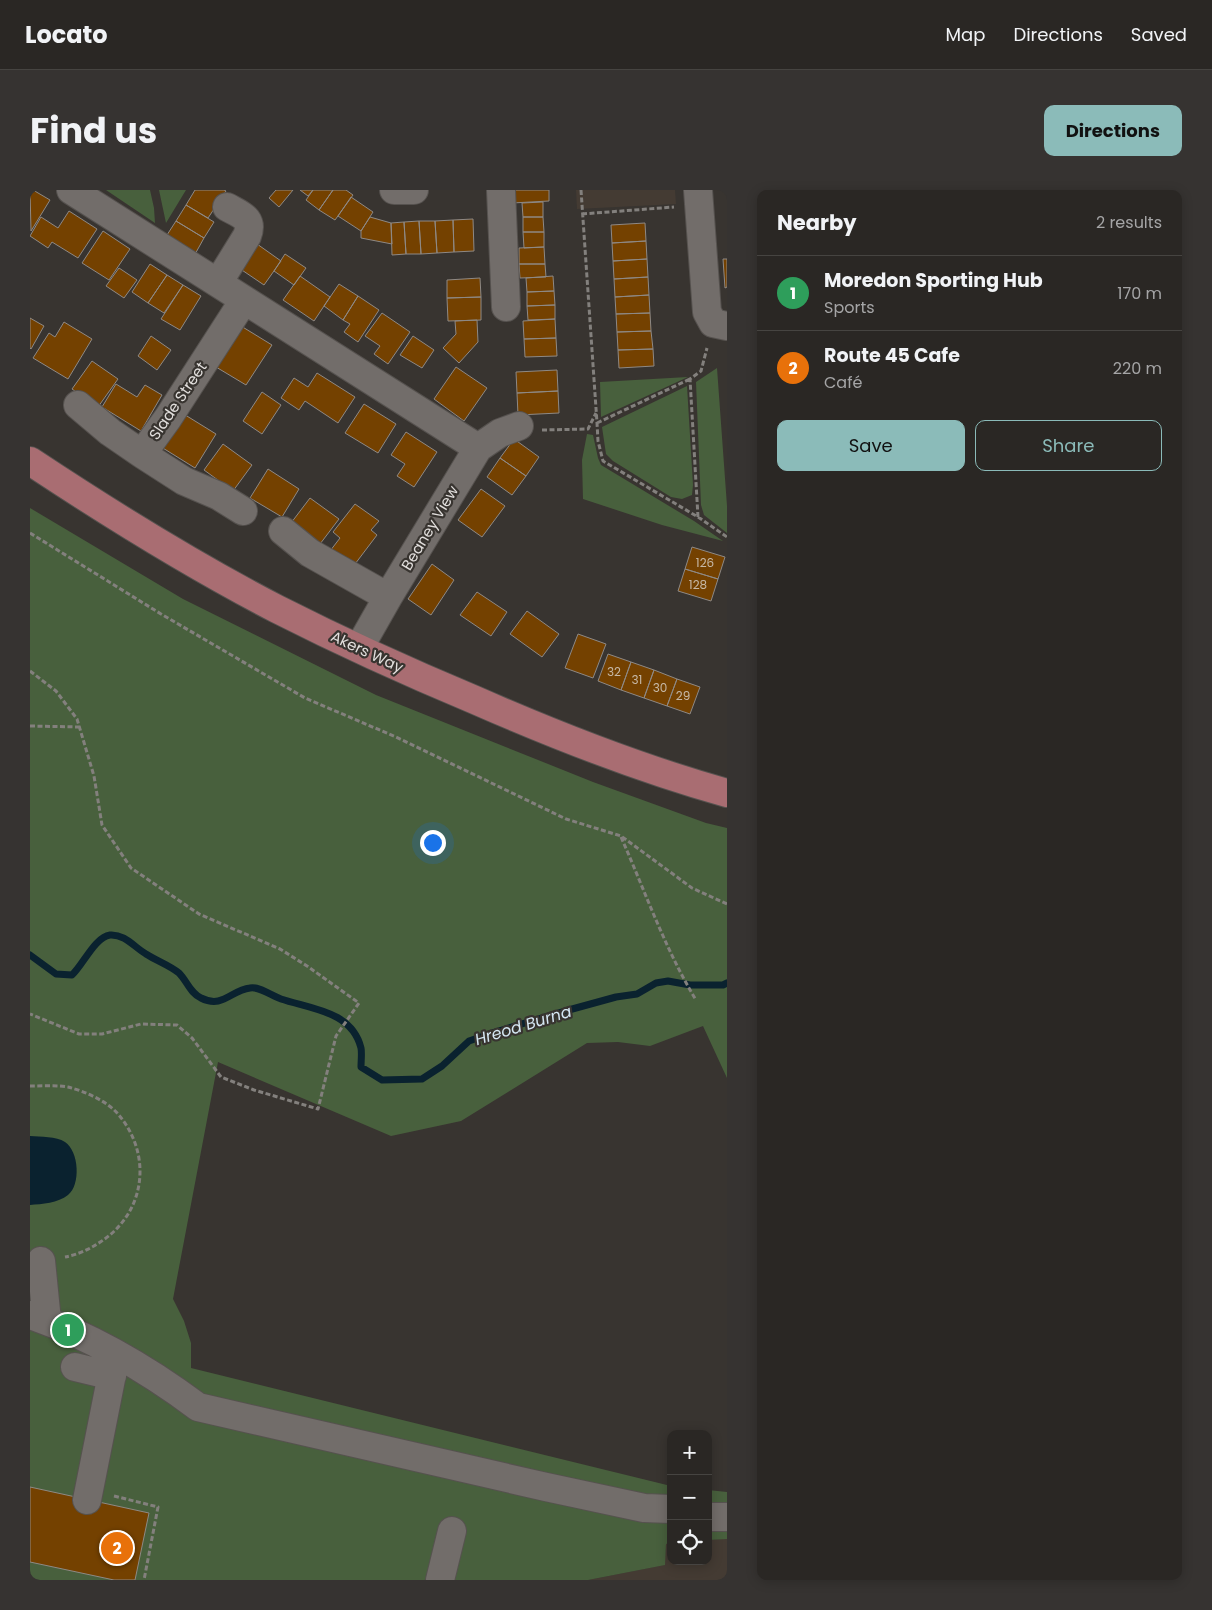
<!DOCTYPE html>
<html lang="en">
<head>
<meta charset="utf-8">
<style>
  :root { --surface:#2a2724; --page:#363331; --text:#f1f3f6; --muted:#a5a5a6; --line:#464441; --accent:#8bbbb9 }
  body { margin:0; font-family:Poppins,sans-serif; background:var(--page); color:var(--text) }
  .controls { position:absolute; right:15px; bottom:15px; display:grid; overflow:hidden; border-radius:10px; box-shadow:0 2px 12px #0003 }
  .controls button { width:45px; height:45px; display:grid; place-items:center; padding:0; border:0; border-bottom:1px solid var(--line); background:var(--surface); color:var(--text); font:25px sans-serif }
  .you { position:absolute; left:402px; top:652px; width:18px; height:18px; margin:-12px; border:4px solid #fff; border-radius:50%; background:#1a73e8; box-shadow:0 0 0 8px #1a73e833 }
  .badge { display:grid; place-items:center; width:32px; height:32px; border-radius:50%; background:var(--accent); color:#fff; font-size:16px; font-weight:700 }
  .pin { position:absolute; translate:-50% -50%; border:2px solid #fff; box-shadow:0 1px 5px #0006 }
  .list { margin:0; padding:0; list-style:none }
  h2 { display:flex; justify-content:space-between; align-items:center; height:65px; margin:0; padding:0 20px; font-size:21px }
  h2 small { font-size:16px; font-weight:400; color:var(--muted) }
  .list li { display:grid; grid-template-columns:32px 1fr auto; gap:15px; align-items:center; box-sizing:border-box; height:75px; padding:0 20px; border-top:1px solid var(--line) }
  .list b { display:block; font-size:19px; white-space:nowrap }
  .list p { margin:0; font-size:16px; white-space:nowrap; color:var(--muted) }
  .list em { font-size:16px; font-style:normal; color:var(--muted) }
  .actions { display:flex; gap:10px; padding:15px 20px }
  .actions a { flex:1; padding:11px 0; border:1px solid var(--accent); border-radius:10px; text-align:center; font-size:18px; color:var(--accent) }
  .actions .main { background:var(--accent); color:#111 }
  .icon { flex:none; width:28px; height:28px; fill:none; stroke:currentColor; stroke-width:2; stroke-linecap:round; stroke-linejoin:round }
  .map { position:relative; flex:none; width:697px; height:1390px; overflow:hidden; border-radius:10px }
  header { display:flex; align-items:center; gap:30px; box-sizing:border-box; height:70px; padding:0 25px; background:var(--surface); border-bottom:1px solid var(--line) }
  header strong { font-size:24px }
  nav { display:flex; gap:28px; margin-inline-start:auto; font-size:18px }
  .intro { display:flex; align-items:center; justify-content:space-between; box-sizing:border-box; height:120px; padding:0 30px }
  h1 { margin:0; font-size:35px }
  .button { padding:12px 22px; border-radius:10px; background:var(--accent); color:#111; font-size:18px; font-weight:700 }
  main { display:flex; gap:30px; padding:0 30px }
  aside { flex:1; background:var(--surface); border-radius:10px; box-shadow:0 2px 12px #0003 }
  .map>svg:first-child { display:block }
  .built { fill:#443b33 }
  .green { fill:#48603d }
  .water { fill:#0a222f }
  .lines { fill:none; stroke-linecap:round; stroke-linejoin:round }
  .stream { stroke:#0a222f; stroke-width:7 }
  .building { fill:#744100; stroke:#8e8985 }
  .minor-casing { stroke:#56524f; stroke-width:30 }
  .major-casing { stroke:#56524f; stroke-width:30 }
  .path { stroke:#83807d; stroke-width:3; stroke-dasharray:5 2.5; stroke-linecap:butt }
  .minor { stroke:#726d6a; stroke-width:28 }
  .major { stroke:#a96d72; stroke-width:28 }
  .labels { text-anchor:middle; stroke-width:4.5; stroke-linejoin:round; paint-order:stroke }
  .number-label { font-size:12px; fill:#c6b8a6 }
  .street-label { font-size:15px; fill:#e2dfdd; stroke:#383430 }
  .water-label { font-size:16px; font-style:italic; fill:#d5e7f3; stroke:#383430 }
</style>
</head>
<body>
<header>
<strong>Locato</strong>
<nav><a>Map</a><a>Directions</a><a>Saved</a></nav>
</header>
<div class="intro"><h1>Find us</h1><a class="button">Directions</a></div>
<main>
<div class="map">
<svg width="697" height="1390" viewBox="0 0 697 1390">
  <rect width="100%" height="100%" fill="#383430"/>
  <path class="built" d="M546 0H645L646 14 547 19Z
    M690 1349H697V1390H558L634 1375 636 1354 641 1353V1371H678V1350Z"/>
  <path class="green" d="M76 0H120L124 18 125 33Z
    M129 0H156L136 33Z
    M687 178 697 316V343L674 325 671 315 666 192Z
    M658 187 571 227 570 192Z
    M657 196 663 295 662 305 652 309 641 307 583 271 576 264 572 237Z
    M557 244 563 245 568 268 571 275 664 331 693 351 632 335 553 309 552 270Z
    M0 318 153 409 346 505 563 592 676 633 697 638V888L673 836 620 856 588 852 557 853 431 931 361 946 188 872 143 1109 154 1131 161 1153V1178L641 1296V1353L636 1354 635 1375 558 1390H0Z
    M678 1300 697 1302V1349L678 1350Z"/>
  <path class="water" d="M0 946C11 947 26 946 35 952 49 961 51 995 38 1005 28 1013 12 1014 0 1015Z"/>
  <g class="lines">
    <path class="stream" d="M0 765 26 784 42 785C53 775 65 747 80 745 95 744 104 757 116 764 127 771 139 775 149 783 157 791 160 803 171 808 193 819 201 800 220 798 229 796 242 806 251 809 281 819 322 821 331 858 332 863 331 871 331 877L352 890 392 889 412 876 439 851 462 843 535 821 586 807 607 804 626 793 638 791 660 795H693L697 793"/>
  </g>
  <path class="building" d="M0 0H3L20 10 1 41Z
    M165 0H194L196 1 178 28 156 15Z
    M246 0H263L249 17 239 8Z
    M270 0H283L278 6Z
    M283 0H303L289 20 276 10Z
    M303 0H316L323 5 305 30 289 20Z
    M482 0H519V11L482 13Z
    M321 7 343 22 331 41 308 26Z
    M513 12V27H493L492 13Z
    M156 15 184 32 174 48 146 31Z
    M39 21 67 39 48 68 22 52 18 58 0 46 11 27 28 38Z
    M340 27 361 33 362 54 331 48V41Z
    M493 27H513L514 42H493Z
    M443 29 444 61 424 62 423 30Z
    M423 30 424 62 407 63 405 31Z
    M146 31 174 48 164 66 135 48Z
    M389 31 391 64H376L374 32Z
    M389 31H405L407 63 391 64Z
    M374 32 376 64 362 65 361 33Z
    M615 33 616 51 582 53 581 35Z
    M73 41 100 59 79 90 52 73Z
    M493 42H514V57L494 58Z
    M220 49 251 71 234 95 203 74Z
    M616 51 617 69 583 71 582 53Z
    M514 57 515 74H489V58Z
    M255 64 276 78 264 95 244 81Z
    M617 69 618 87 584 89 583 71Z
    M693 69H697V97L695 98Z
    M120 74 137 85 118 113 102 102Z
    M489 74H515L516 87 490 88Z
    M89 78 107 90 94 108 76 96Z
    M137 85 153 95 134 123 118 113Z
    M270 86 300 107 284 131 253 110Z
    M523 86 524 101 497 102 496 88Z
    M618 87 619 105 585 107 584 89Z
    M450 88 451 107 417 108V90Z
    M309 94 328 106 313 130 294 116Z
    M153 95 171 106 150 140 131 129Z
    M524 101 525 115 497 116V102Z
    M619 105 620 123 586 124 585 107Z
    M328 106 349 120 328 152 314 142 320 134 313 130Z
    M451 107V130L418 131 417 108Z
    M525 115V129L498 130 497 116Z
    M352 123 380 142 358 174 344 164 350 156 335 146Z
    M620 123 621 141 587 142 586 124Z
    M0 128 14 136 1 159 0 158Z
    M525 129 526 148 494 149 493 131Z
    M447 130 448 152 429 173 413 158 426 144 425 131Z
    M34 132 62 149 38 189 3 168 19 143 25 147Z
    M211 136 242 155 216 195 186 177Z
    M621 141 623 159 588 160 587 142Z
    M121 146 141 160 127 180 108 166Z
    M383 146 404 160 392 178 370 165Z
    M526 148 527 166 495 167 494 149Z
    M623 159 624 176 589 178 588 160Z
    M62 171 88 189 68 217 42 199Z
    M426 177 457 198 434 231 404 209Z
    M527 180 528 201 487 203 486 182Z
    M287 183 325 207 308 233 275 211 269 220 251 208 264 188 278 197Z
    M86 194 107 207 115 195 132 205 111 241 72 217Z
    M528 201 529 223 488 225 487 203Z
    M232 202 251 215 232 244 213 231Z
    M334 214 366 234 348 263 315 243Z
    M152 223 186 244 165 278 128 255Z
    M376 242 407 262 384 297 367 286 375 274 361 265Z
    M484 249 509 267 496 286 470 268Z
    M193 254 222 275 203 301 174 280Z
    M470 268 496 286 482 305 457 287Z
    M238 279 269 299 252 327 220 308Z
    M451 299 475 316 452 347 428 330Z
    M280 308 309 329 290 354 261 333Z
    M325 314 349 331 341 340 347 345 322 378 300 361 310 348 303 342Z
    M662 357 695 367 688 389 655 379Z
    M402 374 424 390 401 425 378 409Z
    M655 379 688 389 681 411 648 401Z
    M447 402 477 422 461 446 430 425Z
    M497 421 529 444 512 467 480 444Z
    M548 444 576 454 563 488 535 478Z
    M578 464 601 472 591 500 568 491Z
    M601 472 624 480 614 508 591 500Z
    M624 480 647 489 637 516 614 508Z
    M647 489 670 497 660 524 637 516Z
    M0 1297 119 1323 105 1390H84L0 1372Z"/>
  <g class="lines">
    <g class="minor-casing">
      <path id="minor" d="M41 0 448 258
        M364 0H384
        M471 0 476 117
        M668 0 677 122 683 133 697 136
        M188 93 217 46C224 28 211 25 197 17
        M48 215 80 242 112 264
        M213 321 189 306 154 291 112 264 138 228 214 110
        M253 341 280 363 358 407
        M329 458 358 407 448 258 470 243 489 236
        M11 1071 17 1131
        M0 1125C61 1146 117 1179 168 1217L516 1297 614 1318 641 1319
        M45 1177 82 1186
        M57 1310 86 1164
        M678 1327H697
        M410 1390 422 1341"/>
    </g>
    <g class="major-casing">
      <path id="major" d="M0 271C80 324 162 375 247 419 312 452 378 482 445 510 527 546 611 579 697 603"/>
    </g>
    <path class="path" d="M551 0 567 233 568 251 573 271 668 327 697 347
      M552 24 644 17
      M567 233 660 189
      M512 240 558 239 566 223
      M668 327 660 189 671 181 677 158
      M0 343 131 424 275 508 366 547 536 629 591 646 662 698 697 714
      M0 481 26 501 47 529 64 586 72 635 101 678 169 724 250 759 277 776 329 813 306 846 288 919 224 900 191 887 162 848 147 835 111 834 72 844H49L0 824
      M0 536 50 537
      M591 647C615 701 635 759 666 810
      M0 896C12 896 26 895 38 897 54 901 77 911 88 924 124 966 115 1026 67 1054 58 1060 46 1065 35 1067
      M84 1306 128 1317 114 1390"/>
    <use href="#minor" class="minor"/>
    <use href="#major" class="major"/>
  </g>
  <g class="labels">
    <g class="number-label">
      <text x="675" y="377">126</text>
      <text x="668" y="399">128</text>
      <text x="584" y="486">32</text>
      <text x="607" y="494">31</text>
      <text x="630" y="502">30</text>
      <text x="653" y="510">29</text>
    </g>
    <g class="street-label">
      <text transform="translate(148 211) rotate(-56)" y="5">Slade Street</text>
      <text transform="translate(400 338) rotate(-59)" y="5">Beaney View</text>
      <text transform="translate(337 462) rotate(25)" y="5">Akers Way</text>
    </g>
    <g class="water-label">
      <text transform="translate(493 835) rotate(-17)" y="6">Hreod Burna</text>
    </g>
  </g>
</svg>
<div class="controls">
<button>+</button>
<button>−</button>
<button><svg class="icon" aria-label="locate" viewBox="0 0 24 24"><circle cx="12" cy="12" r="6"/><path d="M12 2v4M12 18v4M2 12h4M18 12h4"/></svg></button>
</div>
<div class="you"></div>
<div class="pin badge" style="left:38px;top:1140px;background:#2e9e5b">1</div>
<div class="pin badge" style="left:87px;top:1358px;background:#e8710a">2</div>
</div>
<aside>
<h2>Nearby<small>2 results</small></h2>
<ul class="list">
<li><span class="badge" style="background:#2e9e5b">1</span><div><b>Moredon Sporting Hub</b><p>Sports</p></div><em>170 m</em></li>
<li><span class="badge" style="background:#e8710a">2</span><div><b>Route 45 Cafe</b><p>Café</p></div><em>220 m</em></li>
</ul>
<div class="actions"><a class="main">Save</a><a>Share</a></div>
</aside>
</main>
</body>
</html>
